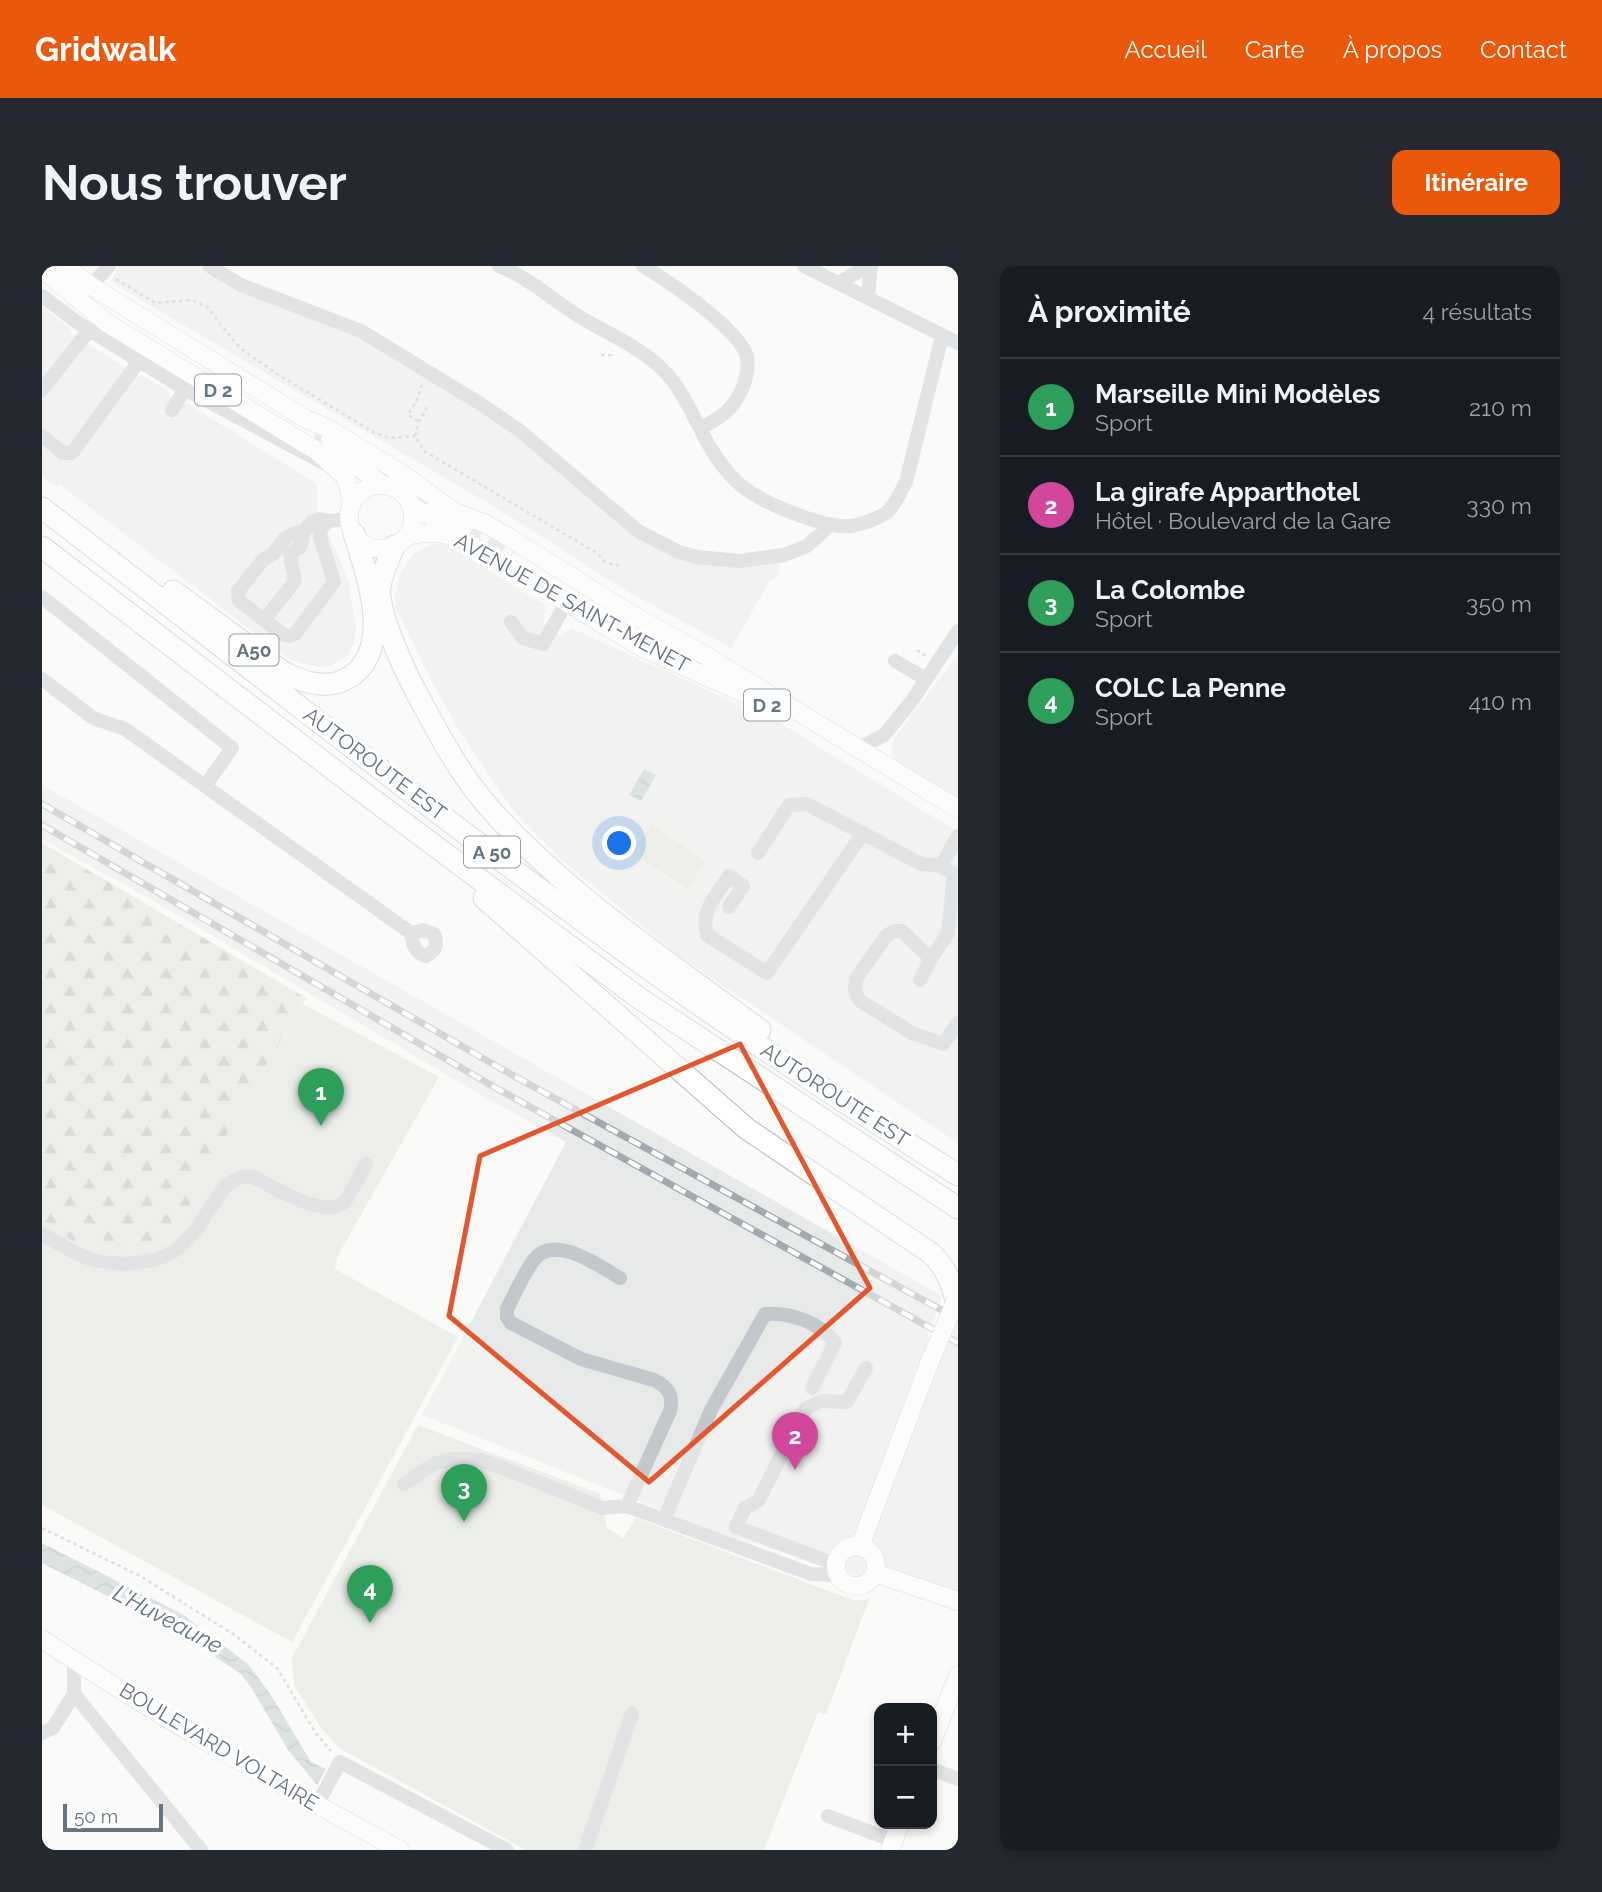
<!DOCTYPE html>
<html lang="fr">
<head>
<meta charset="utf-8">
<style>
  :root { --surface:#171b24; --page:#242831; --text:#f1f3f6; --muted:#9ea1a6; --line:#363941; --accent:#ea580c }
  body { margin:0; font-family:Raleway,sans-serif; background:var(--page); color:var(--text) }
  .controls { position:absolute; right:21px; bottom:21px; display:grid; overflow:hidden; border-radius:14px; box-shadow:0 4px 10px #0003 }
  .controls button { width:63px; height:63px; display:grid; place-items:center; padding:0; border:0; border-bottom:2px solid var(--line); background:var(--surface); color:var(--text); font:35px sans-serif }
  .scale { position:absolute; left:21px; bottom:18px; width:100px; box-sizing:border-box; padding-left:7px; border:4px solid #657683; border-top:0; font-size:19px; line-height:24px; white-space:nowrap; color:#657683; -webkit-text-stroke:5px #fff; paint-order:stroke }
  .you { position:absolute; left:578px; top:578px; width:24px; height:24px; margin:-18px; border:5px solid #fff; border-radius:50%; background:#1a73e8; box-shadow:0 0 0 10px #1a73e833 }
  .badge { display:grid; place-items:center; width:46px; height:46px; border-radius:50%; background:var(--accent); color:#fff; font-size:23px; font-weight:700 }
  .pin { position:absolute; translate:-50% -58px; filter:drop-shadow(0 2px 4px #0008) }
  .pin::after { content:''; position:absolute; top:37px; width:24px; height:21px; background:inherit; clip-path:polygon(0 0,100% 0,50% 100%) }
  .list { margin:0; padding:0; list-style:none }
  h2 { display:flex; justify-content:space-between; align-items:center; height:91px; margin:0; padding:0 28px; font-size:30px }
  h2 small { font-size:23px; font-weight:400; color:var(--muted) }
  .list li { display:grid; grid-template-columns:46px 1fr auto; gap:21px; align-items:center; box-sizing:border-box; height:98px; padding:0 28px; border-top:2px solid var(--line) }
  .list b { display:block; font-size:26px; white-space:nowrap }
  .list p { margin:0; font-size:23px; white-space:nowrap; color:var(--muted) }
  .list em { font-size:23px; font-style:normal; color:var(--muted) }
  .map { position:relative; flex:none; width:916px; height:1584px; overflow:hidden; border-radius:14px }
  header { display:flex; align-items:center; gap:42px; box-sizing:border-box; height:98px; padding:0 35px; background:var(--accent); color:#fff }
  header strong { font-size:33px }
  nav { display:flex; gap:38px; margin-inline-start:auto; font-size:24px }
  .intro { display:flex; align-items:center; justify-content:space-between; box-sizing:border-box; height:168px; padding:0 42px }
  h1 { margin:0; font-size:49px }
  .button { padding:18px 32px; border-radius:14px; background:var(--accent); color:#fff; font-size:24px; font-weight:700 }
  main { display:flex; gap:42px; padding:0 42px }
  aside { flex:1; background:var(--surface); border-radius:14px; box-shadow:0 4px 10px #0003 }
  .map>svg:first-child { display:block }
  .built { fill:#e8e9e9 }
  .forest { fill:url(#forest-firs) }
  .garden { fill:#dadfd7 }
  .water { fill:url(#water-waves) }
  .lines { fill:none; stroke-linecap:round; stroke-linejoin:round }
  .major-tunnel { stroke:#d5d9db; stroke-width:18; stroke-dasharray:18 9; stroke-linecap:butt }
  .major-casing { stroke:#b5babe; stroke-width:19 }
  .highway-casing { stroke:#b4b9bd; stroke-width:23 }
  .path { stroke:#bbbfc2; stroke-width:2.5; stroke-dasharray:3.5 3.5; stroke-linecap:butt }
  .minor { stroke:#c3c8cc; stroke-width:14 }
  .major { stroke:#fff; stroke-width:18 }
  .highway { stroke:#fff; stroke-width:21 }
  .rail-casing { stroke:#a2aab0; stroke-width:7 }
  .rail { stroke:#fff; stroke-width:4.5; stroke-dasharray:13; stroke-linecap:butt }
  .major-bridge-casing { stroke:#b5babe; stroke-width:19; stroke-linecap:butt }
  .major-bridge { stroke:#fff; stroke-width:18 }
  .marked { fill:none; stroke:#e4572e; stroke-width:5; stroke-linejoin:round }
  .labels { text-anchor:middle; stroke-width:7; stroke-linejoin:round; paint-order:stroke }
  .shield { fill:#fff; stroke:#939fa8; stroke-width:2 }
  .shield-label { font-size:19px; font-weight:bold; fill:#657683 }
  .street-label { font-size:21px; fill:#657683; stroke:#fff }
  .water-label { font-size:23px; font-style:italic; fill:#60757c; stroke:#fff }
</style>
</head>
<body>
<header>
<strong>Gridwalk</strong>
<nav><a>Accueil</a><a>Carte</a><a>À propos</a><a>Contact</a></nav>
</header>
<div class="intro"><h1>Nous trouver</h1><a class="button">Itinéraire</a></div>
<main>
<div class="map">
<svg width="916" height="1584" viewBox="0 0 916 1584">
  <defs>
    <pattern id="forest-firs" width="22" height="20" patternUnits="userSpaceOnUse" patternTransform="scale(1.75)"><rect width="22" height="20" fill="#dadfd7"/><path d="M5 1l3.5 6h-7zM16 11l3.5 6h-7z" fill="#b4b9b4"/></pattern>
    <pattern id="water-waves" width="16" height="10" patternUnits="userSpaceOnUse" patternTransform="scale(1.75)"><rect width="16" height="10" fill="#bbc7cb"/><path d="M0 5q4-4 8 0t8 0" fill="none" stroke="#9ca6aa"/></pattern>
  </defs>
  <rect width="100%" height="100%" fill="#fafaf8"/>
  <path class="built" d="M76 0H155L188 19 317 70 469 166 593 269 691 298 739 297 735 310 728 315 689 382 583 324 463 247 95 32 69 15Z
    M0 41 29 63 27 66 97 110 100 109 128 126V130L143 139 146 138 275 218V247L294 285 307 317 314 364 313 373 306 389 289 400 278 401 261 398 246 392 17 218 14 221 0 211Z
    M391 278H401L410 281 503 339 502 360 519 371 529 362 738 457 916 566V877L637 690 521 595 470 543 414 459 385 406 354 342 353 330 358 307 372 288Z
    M916 388V532L853 494 849 487 852 473Z
    M0 519 900 1030 886 1071 903 1080 916 1048V1340L672 1265 380 1149 524 876 437 828 110 634 0 573Z"/>
  <path class="forest" d="M0 577 264 732 161 910 132 972C107 980 70 990 44 981 29 976 14 963 0 955Z"/>
  <path class="garden" d="M609 558 664 595 646 623 590 587Z
    M261 738 397 811 295 991 293 1003 416 1071 250 1376 0 1239V955C14 963 29 976 44 981 70 990 107 980 132 972L161 910Z
    M376 1159 558 1228 565 1262 581 1272 594 1252 813 1335 827 1333 784 1448 776 1446 722 1584H484L299 1483 280 1463 252 1419 250 1392Z"/>
  <path class="water" d="M602 503 614 509 599 535 587 529Z
    M0 1277 140 1348 206 1398 229 1429 269 1496 284 1503 275 1519 246 1484 209 1421 199 1408 133 1364 0 1297Z"/>
  <g class="lines">
    <path class="major-tunnel" d="M272 172 299 189
      M329 207 468 292"/>
    <g class="major-casing">
      <path id="major" d="M23 0 49 20 264 153 285 162 365 211 412 246 442 257 463 269 589 348 656 385 916 543
        M0 3 65 57 275 185 304 212 310 238
        M288 173 320 204 341 219
        M307 251a32 32 0 1 1 64 0a32 32 0 1 1-64 0Z
        M370 241 398 254 423 259
        M365 270C387 265 402 266 423 275L599 381 721 436
        M794 1300a20 20 0 1 1 40 0a20 20 0 1 1-40 0Z
        M818 1280 887 1098
        M833 1307 916 1335
        M0 1373C115 1450 236 1518 358 1584
        M890 1476 916 1409
        M848 1584 858 1558"/>
    </g>
    <g class="highway-casing">
      <path id="highway" d="M0 242C202 397 401 555 608 704 708 776 812 843 916 909
        M352 280C347 293 340 306 338 320 335 348 365 410 379 435 398 471 417 506 444 538 518 624 627 696 718 764
        M0 281 322 527 597 732 916 942
        M131 325C157 344 183 363 209 382 222 391 235 404 249 410 267 418 288 423 306 412 352 386 326 309 312 268
        M442 632 705 863 890 988C904 1003 909 1015 914 1034"/>
    </g>
    <path class="path" d="M74 13 113 37 150 34 165 41 198 82 232 106 333 167 348 172 373 170
      M559 89H569L571 85
      M385 141 377 156 373 170 382 185 555 287 563 296 577 300
      M376 155 366 149 375 134 380 119
      M875 384 884 390
      M0 1262 98 1310 191 1368 235 1402 273 1466 289 1485"/>
    <path class="minor" d="M167 0 199 19 319 65 437 137 477 164 596 265 637 286 655 291 697 295 742 289 765 280 789 258
      M457 0C488 12 514 37 543 54 569 69 597 81 619 102 649 130 658 175 685 205 689 210 694 216 700 220 720 237 783 263 809 260 820 258 834 253 844 247 853 240 858 226 864 216L900 70
      M601 0C626 15 698 63 705 91 707 102 704 113 700 123 691 143 678 153 658 162
      M762 0 916 77
      M796 17 826 0
      M49 20 67 0
      M0 30 36 57 143 123 282 197
      M826 30 829 0
      M0 124 47 64
      M130 144 143 123
      M0 170 21 187H30L97 95
      M278 253 285 255 279 263 278 271 292 316 253 368 248 370 242 369 197 335 196 325 221 294 232 287 241 274 251 268 262 265 270 256Z
      M285 255 307 253
      M0 331 190 482 163 520
      M222 354 253 315 248 288 259 280 262 265
      M469 356 481 372 501 378 524 337
      M853 395 884 413
      M0 413 51 452 83 463 369 667C371 678 372 686 384 690 394 684 396 679 392 668L381 664 369 667
      M817 482 842 469 869 436 916 365
      M716 587 747 539 765 538 879 598 899 600 916 570
      M899 600 912 608 906 667 889 693 860 665H852L844 670 814 713 813 725 817 734 870 767 901 778 916 757
      M687 641 701 620 687 610C674 630 658 644 665 669L725 707 821 567
      M878 714 889 693
      M0 968C12 975 25 983 38 989 65 1002 112 1001 136 982 153 969 169 940 182 922 192 914 198 909 211 911 230 921 284 954 302 936 311 926 317 909 324 898
      M578 1012C557 1000 511 966 491 995 481 1009 473 1027 465 1043V1051L469 1057 539 1093 612 1114C626 1121 632 1129 628 1145L585 1240 769 1308 795 1309
      M362 1218 393 1197 412 1193 440 1194 561 1242 585 1240
      M622 1253 669 1144 723 1048C748 1046 778 1056 793 1077L770 1122
      M793 1298 694 1261 703 1242 716 1235 763 1143 779 1135 805 1136 824 1102
      M32 1394V1428L159 1584
      M0 1467 11 1462 32 1428
      M890 1503 916 1513
      M275 1539 298 1496 465 1584
      M786 1550 852 1575
      M543 1584 590 1448"/>
    <use href="#major" class="major"/>
    <use href="#highway" class="highway"/>
    <g class="rail-casing">
      <path id="rail" d="M0 538 463 805 916 1053
        M0 559 454 822 916 1077"/>
    </g>
    <use href="#rail" class="rail"/>
    <g class="major-bridge-casing">
      <path id="major-bridge" d="M887 1098 914 1034"/>
    </g>
    <use href="#major-bridge" class="major-bridge"/>
  </g>
  <path d="M0 0H916V1584H0ZM698 778 828 1022 607 1216 407 1050 438 890Z" fill="#fafaf8" fill-opacity=".55" fill-rule="evenodd"/>
  <path class="marked" d="M698 778 828 1022 607 1216 407 1050 438 890Z"/>
  <g class="labels">
    <g class="shield">
      <rect x="153" y="108.5" width="46" height="31" rx="5"/>
      <rect x="187.5" y="368.5" width="49" height="31" rx="5"/>
      <rect x="702" y="423.5" width="46" height="31" rx="5"/>
      <rect x="422" y="570.5" width="56" height="31" rx="5"/>
    </g>
    <g class="shield-label">
      <text x="176" y="131">D 2</text>
      <text x="212" y="391">A50</text>
      <text x="725" y="446">D 2</text>
      <text x="450" y="593">A 50</text>
    </g>
    <g class="street-label">
      <text transform="translate(530 337) rotate(29)" y="7">AVENUE DE SAINT-MENET</text>
      <text transform="translate(333 498) rotate(37)" y="7">AUTOROUTE EST</text>
      <text transform="translate(793 829) rotate(33)" y="7">AUTOROUTE EST</text>
      <text transform="translate(177 1481) rotate(31)" y="7">BOULEVARD VOLTAIRE</text>
    </g>
    <g class="water-label">
      <text transform="translate(126 1353) rotate(28)" y="8">L'Huveaune</text>
    </g>
  </g>
</svg>
<div class="controls">
<button>+</button>
<button>−</button>
</div>
<div class="scale">50 m</div>
<div class="you"></div>
<div class="pin badge" style="left:279px;top:860px;background:#2e9e5b">1</div>
<div class="pin badge" style="left:753px;top:1204px;background:#d1479c">2</div>
<div class="pin badge" style="left:422px;top:1256px;background:#2e9e5b">3</div>
<div class="pin badge" style="left:328px;top:1357px;background:#2e9e5b">4</div>
</div>
<aside>
<h2>À proximité<small>4 résultats</small></h2>
<ul class="list">
<li><span class="badge" style="background:#2e9e5b">1</span><div><b>Marseille Mini Modèles</b><p>Sport</p></div><em>210 m</em></li>
<li><span class="badge" style="background:#d1479c">2</span><div><b>La girafe Apparthotel</b><p>Hôtel · Boulevard de la Gare</p></div><em>330 m</em></li>
<li><span class="badge" style="background:#2e9e5b">3</span><div><b>La Colombe</b><p>Sport</p></div><em>350 m</em></li>
<li><span class="badge" style="background:#2e9e5b">4</span><div><b>COLC La Penne</b><p>Sport</p></div><em>410 m</em></li>
</ul>
</aside>
</main>
</body>
</html>
